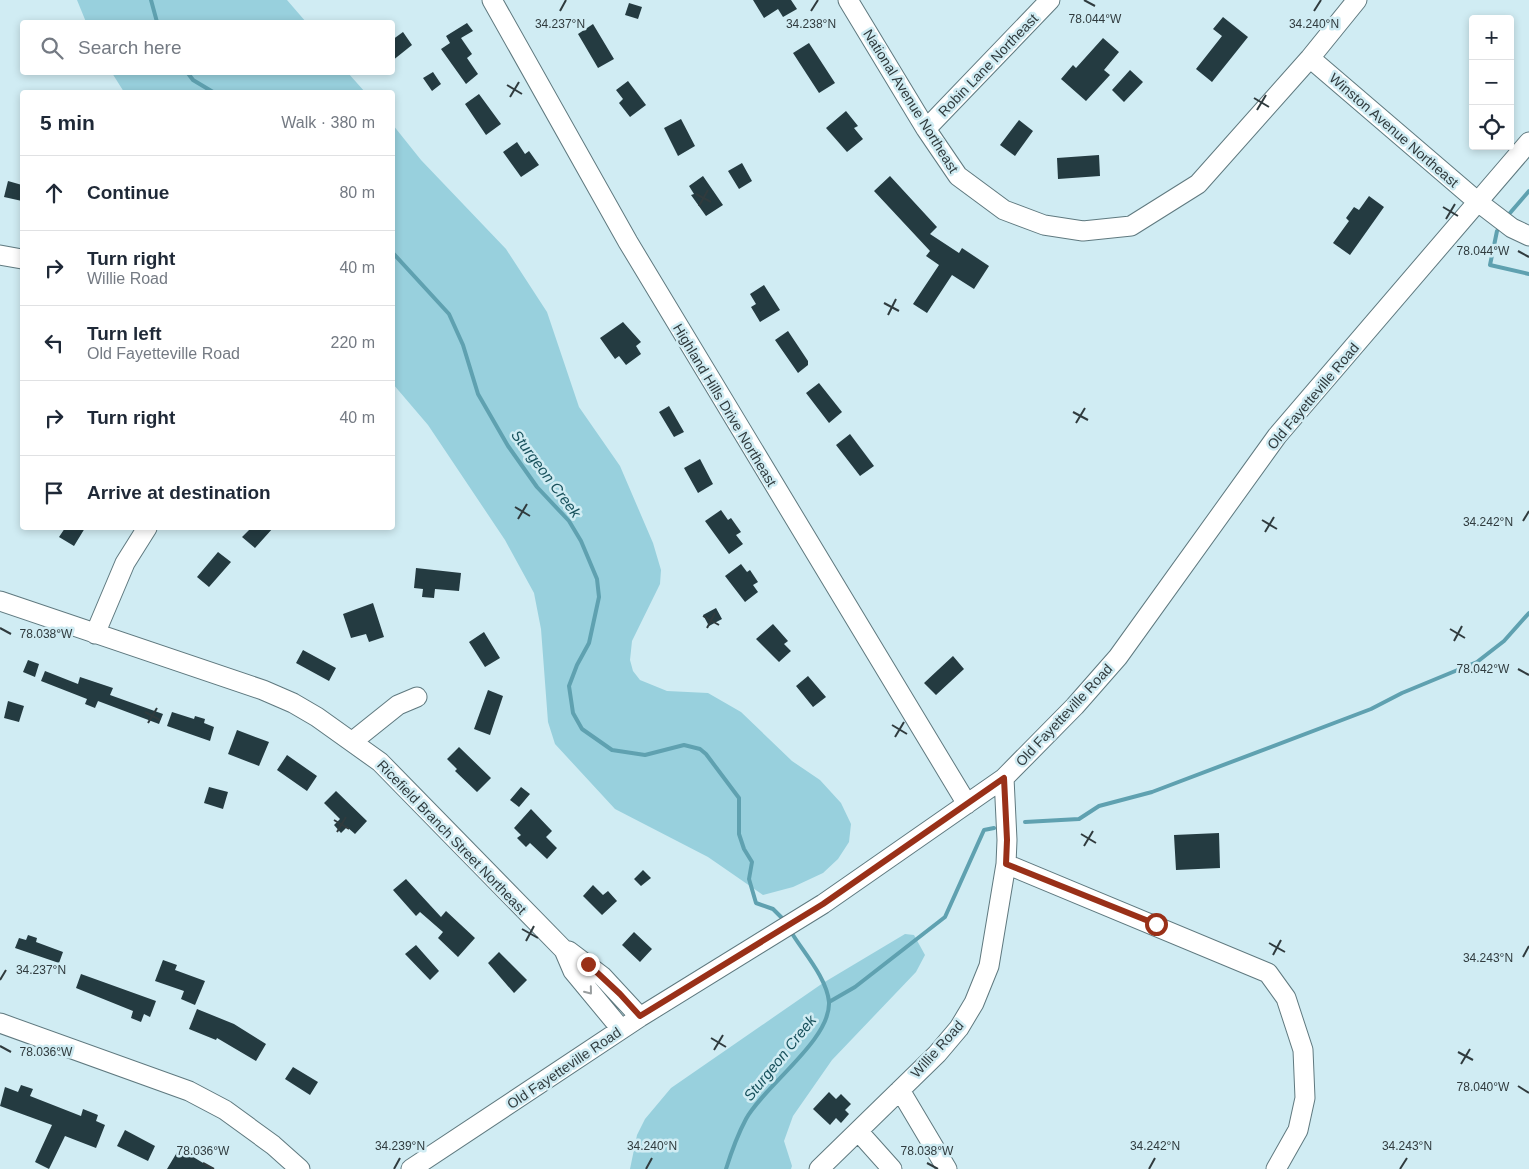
<!DOCTYPE html>
<html lang="en">
<head>
<meta charset="utf-8">
<style>
  :root { --surface:#fff; --page:#f6f6f7; --text:#1f2937; --muted:#747a83; --line:#e0e1e3 }
  body { margin:0; font-family:Helvetica,sans-serif; background:var(--page); color:var(--text) }
  .controls { position:absolute; right:15px; top:15px; display:grid; overflow:hidden; border-radius:5px; box-shadow:0 2px 8px #0003 }
  .controls button { width:45px; height:45px; display:grid; place-items:center; padding:0; border:0; border-bottom:1px solid var(--line); background:var(--surface); color:var(--text); font:25px sans-serif }
  .stop { position:absolute; width:15px; height:15px; margin:-11px; border:4px solid #993018; border-radius:50%; background:#fff }
  .stop.end { background:#993018; border-color:#fff; box-shadow:0 1px 5px #0008 }
  .list { margin:0; padding:0; list-style:none }
  h2 { display:flex; justify-content:space-between; align-items:center; height:65px; margin:0; padding:0 20px; font-size:21px }
  h2 small { font-size:16px; font-weight:400; color:var(--muted) }
  .list li { display:grid; grid-template-columns:32px 1fr auto; gap:15px; align-items:center; box-sizing:border-box; height:75px; padding:0 20px; border-top:1px solid var(--line) }
  .list b { display:block; font-size:19px; white-space:nowrap }
  .list p { margin:0; font-size:16px; white-space:nowrap; color:var(--muted) }
  .list em { font-size:16px; font-style:normal; color:var(--muted) }
  .icon { flex:none; width:28px; height:28px; fill:none; stroke:currentColor; stroke-width:2; stroke-linecap:round; stroke-linejoin:round }
  .map { position:relative; flex:none; width:1529px; height:1169px; overflow:hidden }
  .search { position:absolute; background:var(--surface); box-shadow:0 2px 8px #0003; left:20px; top:20px; width:375px; height:55px; display:flex; align-items:center; gap:12px; box-sizing:border-box; padding:0 18px; border-radius:5px; color:var(--muted); font-size:19px }
  .panel { position:absolute; background:var(--surface); box-shadow:0 2px 8px #0003; left:20px; top:90px; width:375px; height:440px; border-radius:5px }
  .map>svg:first-child { display:block }
  .green { fill:#98d0dd }
  .lines { fill:none; stroke-linecap:round; stroke-linejoin:round }
  .stream { stroke:#5fa1b0; stroke-width:4 }
  .building { fill:#243b41 }
  .minor-casing { stroke:#5f797f; stroke-width:21 }
  .minor { stroke:#fff; stroke-width:19 }
  .oneway { stroke:#989d9e }
  .route { stroke:#993018; stroke-width:6 }
  .ticks { fill:none; stroke:#303b3e; stroke-width:2 }
  .labels { text-anchor:middle; stroke-width:5; stroke-linejoin:round; paint-order:stroke }
  .street-label { font-size:14px; fill:#303b3e; stroke:#d0ecf3 }
  .water-label { font-size:15px; font-style:italic; fill:#18515c; stroke:#d0ecf3 }
  .ticks-label { font-size:12px; text-anchor:middle; fill:#303b3e; stroke:#d0ecf3; stroke-width:5; stroke-linejoin:round; paint-order:stroke }
</style>
</head>
<body>
<div class="map">
<svg width="1529" height="1169" viewBox="0 0 1529 1169">
  <rect width="100%" height="100%" fill="#d0ecf3"/>
  <path class="green" d="M77 0H287L306 22H86Z
    M112 73H348L365 92H124Z
    M393 125 421 160 506 249 547 312 579 407 620 466 653 543 661 570 660 584 632 641 630 660 633 671 640 680 667 691 708 693 741 712 792 761 820 780 841 803 851 824 849 842 838 859 823 873 793 887 763 895 708 857 615 809 555 744 548 722 541 629 534 593 505 540 428 425 393 384Z
    M905 934 914 935 925 955 916 972 832 1060 793 1116 784 1141 792 1166 791 1169H630L637 1135 645 1119 671 1088 823 983Z"/>
  <g class="lines">
    <path class="stream" d="M151 0 157 22
      M187 72 193 80 213 92
      M1510 213 1529 191
      M1497 231 1490 265 1529 274
      M392 252 449 314 463 345 478 394 508 446 537 487 569 521 581 541 597 579 599 597 589 643 577 665 569 686 573 713 582 729 612 750 645 755 684 745 700 749 706 754 739 798V834L744 849 752 862 749 879 756 903 773 909 783 919
      M1025 822 1079 819 1099 806 1152 792 1371 709 1402 693 1477 662 1504 641 1529 613
      M829 1002 855 987 945 917 984 830 994 828
      M726 1169C731 1153 738 1134 746 1119 764 1086 831 1040 829 1002 827 979 805 954 793 935"/>
  </g>
  <path class="building" d="M753 0H791L797 9 783 17 778 9 764 18Z
    M629 3 642 7 638 19 625 15Z
    M1223 17 1248 37 1212 82 1196 69 1222 36 1213 29Z
    M467 23 473 31 461 38 472 54 467 58 478 74 466 84 441 49 450 43 446 36Z
    M593 24 614 59 598 68 578 34Z
    M403 32 412 45 392 61V40Z
    M1103 38 1119 52 1104 70 1110 75 1086 101 1061 79 1073 65 1076 68Z
    M809 43 835 83 819 93 793 53Z
    M1130 70 1143 82 1124 102 1112 90Z
    M433 72 441 84 432 91 423 78Z
    M628 81 646 105 630 117 619 103 623 99 616 90Z
    M479 94 501 124 486 135 465 104Z
    M846 111 858 126 854 128 863 139 847 152 826 128Z
    M681 119 695 146 678 156 664 128Z
    M1019 120 1033 131 1015 156 1000 145Z
    M517 142 525 154 529 151 539 165 521 177 503 152Z
    M1099 155 1100 176 1058 179 1057 158Z
    M742 163 752 181 739 189 728 171Z
    M703 176 723 205 706 216 691 195 694 194 689 186Z
    M890 176 937 227 930 234 959 253 962 248 989 266 974 289 952 275 927 313 913 304 939 265 926 256 930 251 874 191Z
    M8 181 22 185V201L4 197Z
    M1369 196 1384 207 1350 255 1333 243 1349 221 1346 218 1354 207 1359 210Z
    M764 285 780 310 760 322 751 307 756 304 750 294Z
    M623 322 641 342 636 346 641 354 626 365 619 356 615 359 600 338Z
    M788 331 808 361V365L798 373 775 340Z
    M819 383 842 412 829 423 806 393Z
    M669 406 684 432 674 437 659 412Z
    M850 434 874 466 860 476 836 445Z
    M700 459 713 484 698 493 684 468Z
    M721 510 728 520 731 518 741 532 736 535 743 544 729 554 705 521Z
    M65 528H85L74 546 59 537Z
    M251 528H273L255 548 242 537Z
    M218 552 231 562 209 587 197 577Z
    M741 564 747 572 750 570 758 582 753 585 758 592 745 602 725 576Z
    M416 568 461 573 459 591 435 589 434 598 422 597 423 589 414 588Z
    M373 603 384 637 369 642 366 634 351 638 343 614Z
    M716 608 722 619 709 626 703 615Z
    M773 624 788 641 784 644 791 651 779 662 756 639Z
    M484 632 500 658 485 667 469 642Z
    M303 650 336 668 329 681 296 663Z
    M953 656 964 669 936 695 924 683Z
    M28 660 39 664 35 677 23 672Z
    M45 671 78 684 80 677 113 688 110 695 163 714 159 724 98 701 95 708 85 704 87 699 41 681Z
    M808 676 826 697 813 707 796 686Z
    M488 690 503 696 490 735 474 729Z
    M8 701 24 706 19 722 4 718Z
    M172 712 194 719 195 716 205 719 204 723 214 727 210 741 167 726Z
    M237 730 269 742 259 766 228 754Z
    M459 747 491 778 477 792 455 771 457 769 447 759Z
    M287 755 317 776 307 791 277 770Z
    M209 787 228 792 223 809 204 803Z
    M521 787 530 794 519 807 510 800Z
    M336 791 367 821 355 834 347 827 341 833 334 825 340 819 324 803Z
    M531 809 552 831 546 837 557 848 547 859 530 843 526 847 517 838 521 835 514 828Z
    M1219 833 1220 868 1176 870 1174 835Z
    M643 870 651 878 641 886 634 879Z
    M406 879 441 917 446 911 475 938 458 957 438 938 443 932 420 912 416 916 393 890Z
    M593 885 603 895 608 891 617 901 602 915 583 896Z
    M634 932 652 949 640 962 622 945Z
    M28 935 37 938 36 942 63 952 59 963 15 948 19 938 26 940Z
    M416 945 439 971 430 980 405 954Z
    M499 952 527 980 514 993 488 963Z
    M163 960 177 965 175 970 205 981 195 1005 181 999 184 991 155 981Z
    M81 974 156 1001 150 1017 144 1014 141 1022 131 1018 133 1011 76 988Z
    M197 1009 234 1024 266 1044 256 1061 217 1038 216 1040 189 1029Z
    M293 1067 318 1082 310 1095 285 1079Z
    M21 1085 33 1089 30 1096 81 1116 83 1109 98 1115 96 1121 105 1125 96 1148 65 1136 49 1169 35 1162 52 1125 0 1106 5 1087 18 1092Z
    M829 1092 836 1099 841 1094 851 1104 845 1110 849 1114 841 1123 836 1118 830 1125 813 1109Z
    M125 1130 155 1146 148 1161 117 1146Z
    M182 1144 193 1150 190 1155 213 1169H167Z"/>
  <g class="lines">
    <g class="minor-casing">
      <path id="minor" d="M492 0 628 242 967 804
        M848 0 926 129 958 176 1004 210 1044 225 1083 231 1131 226 1198 184 1310 58 1357 0
        M1310 58 1478 202 1512 228 1529 236
        M926 129 1050 0
        M0 255 22 259
        M0 601 263 690 293 703 317 717 380 762 564 950 573 971 621 1029
        M95 634 125 563 147 528
        M353 741 398 705 417 697
        M1006 864 1268 973 1286 998 1303 1050 1305 1098 1298 1130 1276 1169
        M564 950 569 951 602 976 640 1017
        M0 1023 189 1091 225 1110 273 1145 300 1169
        M900 1090 947 1169
        M858 1131 892 1169
        M411 1169 640 1017 823 904 1004 778 1075 706 1118 657 1277 436 1529 142
        M819 1169 937 1054 959 1028 974 1003 989 966 1006 864 1007 840 1004 778"/>
    </g>
    <use href="#minor" class="minor"/>
  </g>
  <defs><path id="oneway-chevron" d="M-2-3.5L2.5 0L-2 3.5" fill="none" stroke-width="1.6" stroke-linecap="round" stroke-linejoin="round" transform="scale(1.25)"/></defs>
  <use class="oneway" href="#oneway-chevron" transform="translate(589 991) rotate(51)"/>
  <g class="lines">
    <path class="route" d="M588 964 620 994 640 1016 823 904 1004 778 1007 840 1006 864 1156 924"/>
  </g>
  <path class="ticks" d="M1084 0 1095 6M560 11 566 0M811 11 818 0M1314 11 1321 0M507 85 522 94M510 97 519 82M1254 98 1269 107M1257 110 1266 95M696 194 711 202M699 206 708 190M1443 207 1458 216M1446 219 1455 204M1518 251 1529 257M884 303 899 311M888 315 896 299M1073 412 1088 420M1076 423 1085 408M515 507 530 516M518 519 527 504M1262 520 1277 529M1523 521 1529 511M1265 532 1274 517M703 616 719 625M0 628 11 634M707 628 715 613M1450 629 1465 638M1454 641 1462 626M1518 669 1529 675M145 712 160 720M148 723 157 708M892 725 907 734M895 737 904 722M334 820 349 829M337 832 346 817M1081 834 1096 843M1084 846 1093 831M522 929 538 938M526 941 534 926M1269 943 1285 952M1273 955 1281 940M1523 957 1529 946M0 980 6 970M711 1038 726 1047M0 1046 11 1052M714 1050 723 1035M1458 1052 1473 1060M1461 1064 1470 1049M1518 1086 1529 1093M203 1163 214 1169M927 1163 938 1169M394 1169 400 1158M646 1169 652 1158M1149 1169 1155 1158M1400 1169 1407 1158"/>
  <g class="labels">
    <g class="street-label">
      <text transform="translate(988 65) rotate(-46)" y="5">Robin Lane Northeast</text>
      <text transform="translate(911 101) rotate(58)" y="5">National Avenue Northeast</text>
      <text transform="translate(1394 130) rotate(41)" y="5">Winston Avenue Northeast</text>
      <text transform="translate(1313 396) rotate(-50)" y="5">Old Fayetteville Road</text>
      <text transform="translate(725 405) rotate(59)" y="5">Highland Hills Drive Northeast</text>
      <text transform="translate(1064 715) rotate(-47)" y="5">Old Fayetteville Road</text>
      <text transform="translate(452 837) rotate(46)" y="5">Ricefield Branch Street Northeast</text>
      <text transform="translate(937 1049) rotate(-48)" y="5">Willie Road</text>
      <text transform="translate(564 1068) rotate(-34)" y="5">Old Fayetteville Road</text>
    </g>
    <g class="water-label">
      <text transform="translate(546 474) rotate(53)" y="5">Sturgeon Creek</text>
      <text transform="translate(780 1058) rotate(-51)" y="5">Sturgeon Creek</text>
    </g>
  </g>
  <g class="ticks-label">
    <text x="1095" y="23">78.044°W</text>
    <text x="560" y="28">34.237°N</text>
    <text x="811" y="28">34.238°N</text>
    <text x="1314" y="28">34.240°N</text>
    <text x="1483" y="255">78.044°W</text>
    <text x="1488" y="526">34.242°N</text>
    <text x="46" y="638">78.038°W</text>
    <text x="1483" y="673">78.042°W</text>
    <text x="1488" y="962">34.243°N</text>
    <text x="41" y="974">34.237°N</text>
    <text x="46" y="1056">78.036°W</text>
    <text x="1483" y="1091">78.040°W</text>
    <text x="400" y="1150">34.239°N</text>
    <text x="652" y="1150">34.240°N</text>
    <text x="1155" y="1150">34.242°N</text>
    <text x="1407" y="1150">34.243°N</text>
    <text x="203" y="1155">78.036°W</text>
    <text x="927" y="1155">78.038°W</text>
  </g>
</svg>
<div class="controls">
<button>+</button>
<button>−</button>
<button><svg class="icon" aria-label="locate" viewBox="0 0 24 24"><circle cx="12" cy="12" r="6"/><path d="M12 2v4M12 18v4M2 12h4M18 12h4"/></svg></button>
</div>
<div class="stop" style="left:1156px;top:924px"></div>
<div class="stop end" style="left:588px;top:964px"></div>
<div class="search"><svg class="icon" aria-label="search" viewBox="0 0 24 24"><circle cx="10" cy="10" r="6"/><path d="M15 15l6 6"/></svg>Search here</div>
<section class="panel">
<h2>5 min<small>Walk · 380 m</small></h2>
<ul class="list">
<li><svg class="icon" aria-label="ahead" viewBox="0 0 24 24"><path d="M12 20V5M6 11l6-6 6 6"/></svg><div><b>Continue</b></div><em>80 m</em></li>
<li><svg class="icon" aria-label="right" viewBox="0 0 24 24"><path d="M7 20v-9h11M14 6l5 5-5 5"/></svg><div><b>Turn right</b><p>Willie Road</p></div><em>40 m</em></li>
<li><svg class="icon" aria-label="left" viewBox="0 0 24 24"><path d="M17 20v-9H6M10 6l-5 5 5 5"/></svg><div><b>Turn left</b><p>Old Fayetteville Road</p></div><em>220 m</em></li>
<li><svg class="icon" aria-label="right" viewBox="0 0 24 24"><path d="M7 20v-9h11M14 6l5 5-5 5"/></svg><div><b>Turn right</b></div><em>40 m</em></li>
<li><svg class="icon" aria-label="arrive" viewBox="0 0 24 24"><path d="M6 21V4h12l-3 4 3 4H6"/></svg><div><b>Arrive at destination</b></div></li>
</ul>
</section>
</div>
</body>
</html>
